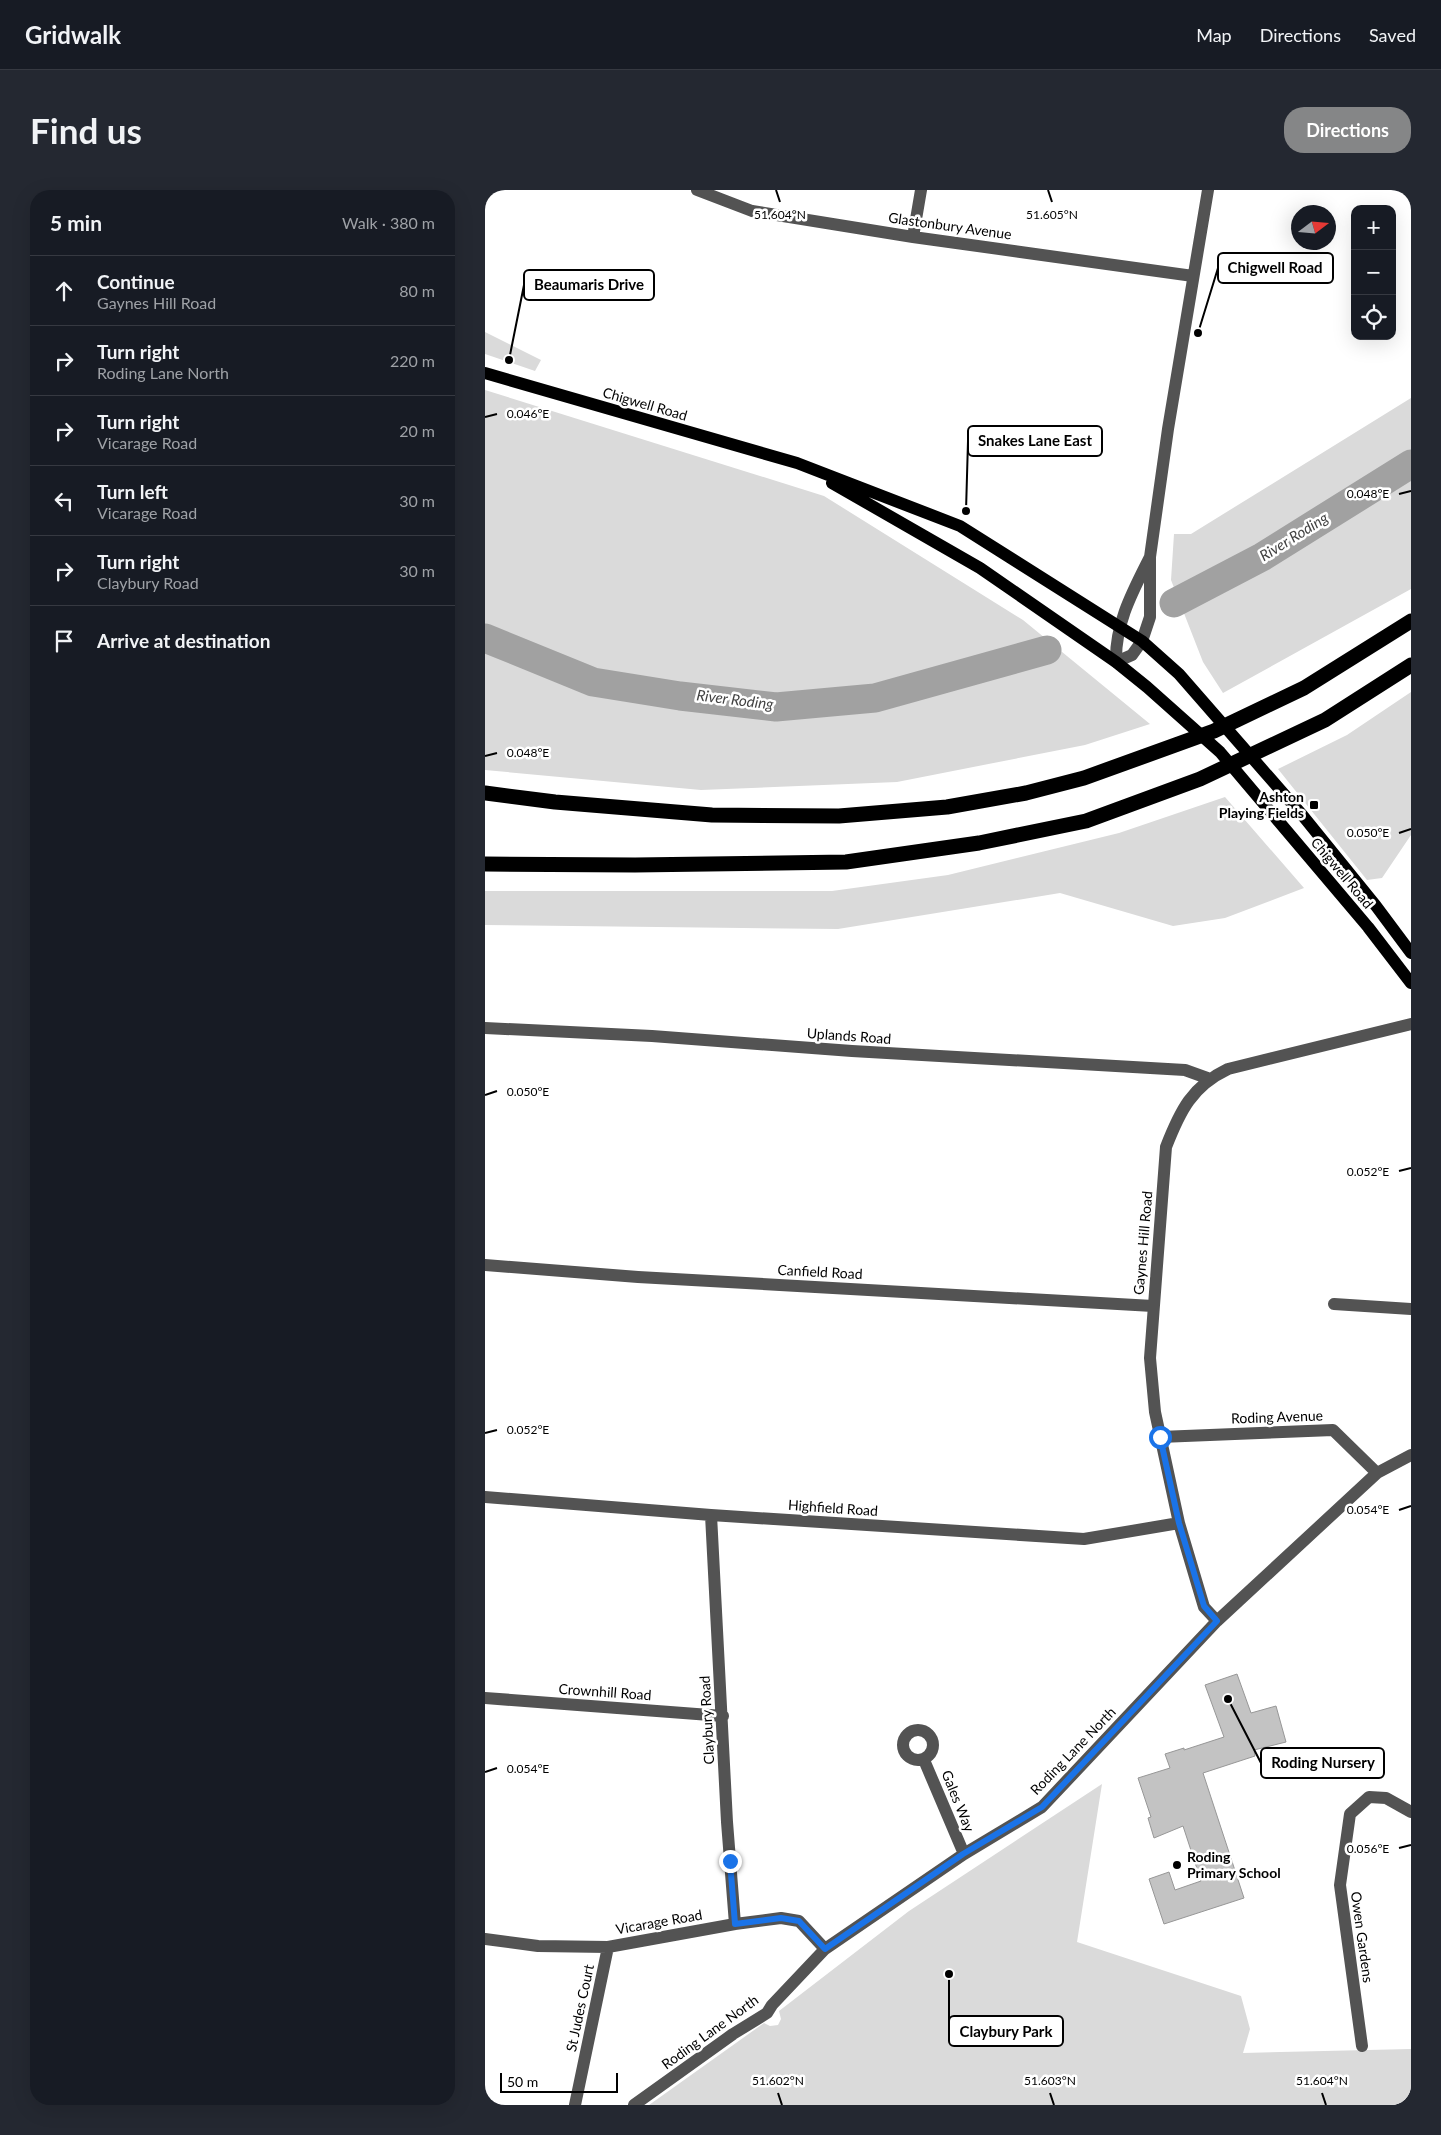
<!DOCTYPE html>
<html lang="en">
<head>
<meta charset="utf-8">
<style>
  :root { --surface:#171b24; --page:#242831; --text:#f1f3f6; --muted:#9ea1a6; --line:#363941; --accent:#858687 }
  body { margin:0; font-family:Lato,sans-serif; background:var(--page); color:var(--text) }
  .controls { position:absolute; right:15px; top:15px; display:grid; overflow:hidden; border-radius:10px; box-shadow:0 5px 20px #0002 }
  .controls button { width:45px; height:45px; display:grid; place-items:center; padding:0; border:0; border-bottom:1px solid var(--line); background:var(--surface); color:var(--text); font:25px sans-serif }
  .compass { position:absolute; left:806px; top:15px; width:45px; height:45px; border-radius:50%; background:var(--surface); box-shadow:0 5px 20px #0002; rotate:74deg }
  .scale { position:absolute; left:15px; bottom:12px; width:118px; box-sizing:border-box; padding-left:5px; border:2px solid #000; border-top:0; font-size:14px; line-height:18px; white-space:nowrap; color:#000; -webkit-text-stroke:4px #fff; paint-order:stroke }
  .stop { position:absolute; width:15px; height:15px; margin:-11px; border:4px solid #1a73e8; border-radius:50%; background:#fff }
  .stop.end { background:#1a73e8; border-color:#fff; box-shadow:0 1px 5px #0008 }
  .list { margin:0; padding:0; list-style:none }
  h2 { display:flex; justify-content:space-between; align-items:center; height:65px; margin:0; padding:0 20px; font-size:21px }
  h2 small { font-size:16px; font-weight:400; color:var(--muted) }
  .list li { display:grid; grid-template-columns:32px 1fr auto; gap:15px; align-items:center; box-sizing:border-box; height:70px; padding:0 20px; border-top:1px solid var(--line) }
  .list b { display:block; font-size:19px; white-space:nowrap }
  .list p { margin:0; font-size:16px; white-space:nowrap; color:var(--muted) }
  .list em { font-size:16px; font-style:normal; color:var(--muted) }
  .icon { flex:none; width:28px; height:28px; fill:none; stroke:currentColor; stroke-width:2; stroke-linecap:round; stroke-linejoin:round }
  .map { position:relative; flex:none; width:926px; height:1915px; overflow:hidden; border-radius:20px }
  header { display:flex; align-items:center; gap:30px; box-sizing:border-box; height:70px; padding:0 25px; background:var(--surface); border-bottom:1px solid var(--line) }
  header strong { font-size:24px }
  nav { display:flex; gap:28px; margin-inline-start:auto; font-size:18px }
  .intro { display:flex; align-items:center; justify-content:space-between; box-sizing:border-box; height:120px; padding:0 30px }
  h1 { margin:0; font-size:35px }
  .button { padding:12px 22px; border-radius:20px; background:var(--accent); color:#fff; font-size:18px; font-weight:700 }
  main { display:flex; gap:30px; padding:0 30px }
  aside { flex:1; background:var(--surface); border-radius:20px; box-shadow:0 5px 20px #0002 }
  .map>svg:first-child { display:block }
  .green { fill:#dadada }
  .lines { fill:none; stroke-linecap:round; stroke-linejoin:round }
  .river { stroke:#a1a1a1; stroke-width:29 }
  .building { fill:#c3c3c3; stroke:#979797 }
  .minor { stroke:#535353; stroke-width:12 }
  .major { stroke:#000; stroke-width:12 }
  .highway { stroke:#000; stroke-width:15 }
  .route { stroke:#1a73e8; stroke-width:6 }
  .ticks { fill:none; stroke:#000; stroke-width:2 }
  .poi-dot { fill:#000; stroke:#fff; stroke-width:2 }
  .labels { text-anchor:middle; stroke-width:5; stroke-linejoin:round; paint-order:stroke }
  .street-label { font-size:14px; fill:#000; stroke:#fff }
  .poi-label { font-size:14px; font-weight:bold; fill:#000; stroke:#fff; text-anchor:end }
  .water-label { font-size:15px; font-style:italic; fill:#424242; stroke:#fff }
  .ticks-label { font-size:12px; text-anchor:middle; fill:#000; stroke:#fff; stroke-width:5; stroke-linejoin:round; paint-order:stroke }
  .leader { fill:none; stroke:#000; stroke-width:2 }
  .callout-dot { fill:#000; stroke:#fff; stroke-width:2 }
  .callout { fill:#fff; stroke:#000; stroke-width:2 }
  .callout-label { font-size:15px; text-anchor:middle; font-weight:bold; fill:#000 }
</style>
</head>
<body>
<header>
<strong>Gridwalk</strong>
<nav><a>Map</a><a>Directions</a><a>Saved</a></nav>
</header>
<div class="intro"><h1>Find us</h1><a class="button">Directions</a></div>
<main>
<aside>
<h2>5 min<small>Walk · 380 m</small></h2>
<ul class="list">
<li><svg class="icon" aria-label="ahead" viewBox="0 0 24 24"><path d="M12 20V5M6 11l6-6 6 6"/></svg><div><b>Continue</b><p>Gaynes Hill Road</p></div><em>80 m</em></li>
<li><svg class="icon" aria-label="right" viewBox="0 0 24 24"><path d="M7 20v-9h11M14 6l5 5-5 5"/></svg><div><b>Turn right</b><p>Roding Lane North</p></div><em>220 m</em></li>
<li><svg class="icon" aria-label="right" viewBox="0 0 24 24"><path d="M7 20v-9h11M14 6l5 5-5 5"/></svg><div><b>Turn right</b><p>Vicarage Road</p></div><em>20 m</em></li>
<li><svg class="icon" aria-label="left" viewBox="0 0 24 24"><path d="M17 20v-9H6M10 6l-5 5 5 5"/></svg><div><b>Turn left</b><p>Vicarage Road</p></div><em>30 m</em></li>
<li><svg class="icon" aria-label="right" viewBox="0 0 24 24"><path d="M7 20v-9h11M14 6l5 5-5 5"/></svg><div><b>Turn right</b><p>Claybury Road</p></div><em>30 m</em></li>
<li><svg class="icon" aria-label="arrive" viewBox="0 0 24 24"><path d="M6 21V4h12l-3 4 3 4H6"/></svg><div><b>Arrive at destination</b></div></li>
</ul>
</aside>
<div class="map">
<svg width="926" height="1915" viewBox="0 0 926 1915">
  <rect width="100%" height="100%" fill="#fff"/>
  <path class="green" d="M0 142 56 170 50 181 0 164Z
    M0 200 339 306 538 430 665 534 600 555 412 592 216 600 0 580Z
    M926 208V399L738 503 718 472 686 390 689 344H706Z
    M926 502V645L897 688 882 690 793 579 862 545Z
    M740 607 819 698 740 728 688 736 575 703 353 739 0 735V701H347L463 685 634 643Z
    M617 1594 592 1752 756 1806 765 1839 758 1863 926 1859V1915H164L279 1833 285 1836 293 1835 296 1829 294 1821 424 1721Z"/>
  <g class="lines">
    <path class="river" d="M689 413 777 367 926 274
      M0 448 108 492 195 506 291 517 390 508 562 460"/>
  </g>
  <path class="building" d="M752 1484 766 1523 791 1516 801 1552 769 1560 770 1566 718 1583 759 1708 679 1734 664 1689 684 1682 690 1700 716 1691 698 1636 669 1648 663 1628 666 1627 653 1588 685 1578 680 1564 699 1558V1560L739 1547 720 1495Z"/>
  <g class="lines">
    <path class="minor" d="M212 0 267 21 428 47 708 86
      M428 47 436 0
      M665 367C648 401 630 433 631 472L647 465 657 451 665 427V367L683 239 723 0
      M0 838 167 846 367 861 700 880 725 889
      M0 1075 153 1087 668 1116
      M849 1114 926 1119
      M675 1247 848 1240 892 1283
      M0 1307 226 1325 599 1349 694 1333
      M226 1325 242 1632 250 1734
      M732 1431 719 1417 694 1333 670 1222 665 1168 681 957C695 921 707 896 743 879L926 834
      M0 1508 238 1526
      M418 1555a15 15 0 1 1 30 0a15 15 0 1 1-30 0Z
      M439 1570 479 1664
      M0 1749 53 1756 123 1757 250 1734 296 1728 314 1731 340 1759
      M877 1856 855 1695 865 1624 884 1607 901 1608 926 1622
      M90 1915 123 1757
      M149 1915 248 1844 282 1823 287 1815 340 1759 479 1664 557 1617 732 1431 892 1283 926 1265"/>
    <path class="major" d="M0 183 312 273 475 336 657 451 694 484 818 626 891 716 926 763
      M347 293 495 378 631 472 662 497 735 562 883 737 926 793"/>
    <path class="highway" d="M0 603 70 612 227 625 354 626 462 617 541 603 599 588 729 541 819 498 926 431
      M0 674 150 675 361 672 494 653 601 631 715 589 840 530 926 475"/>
  </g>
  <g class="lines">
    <path class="route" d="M245 1671 250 1734 296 1728 314 1731 340 1759 478 1664 557 1617 732 1431 719 1416 694 1333 675 1247"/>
  </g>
  <path class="ticks" d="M291 0 295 12M563 0 567 12M0 227 12 224M914 304 926 301M0 566 12 563M914 643 926 639M0 905 12 901M914 981 926 978M0 1243 12 1240M914 1320 926 1316M0 1582 12 1578M914 1658 926 1655M293 1903 297 1915M565 1903 569 1915M837 1903 841 1915"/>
  <g class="poi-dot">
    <rect x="824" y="610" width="10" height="10" rx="2.5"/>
    <circle cx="692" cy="1675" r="5"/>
  </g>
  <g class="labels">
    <g class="street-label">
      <text transform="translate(465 36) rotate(8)" y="5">Glastonbury Avenue</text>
      <text transform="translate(160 214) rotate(16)" y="5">Chigwell Road</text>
      <text transform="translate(857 683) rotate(50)" y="5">Chigwell Road</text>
      <text transform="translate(364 846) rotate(4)" y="5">Uplands Road</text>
      <text transform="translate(658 1053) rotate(-85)" y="5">Gaynes Hill Road</text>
      <text transform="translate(335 1082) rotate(3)" y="5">Canfield Road</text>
      <text transform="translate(792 1227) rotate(-2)" y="5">Roding Avenue</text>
      <text transform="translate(348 1318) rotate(4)" y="5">Highfield Road</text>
      <text transform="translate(120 1502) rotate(4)" y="5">Crownhill Road</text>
      <text transform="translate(222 1530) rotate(-93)" y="5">Claybury Road</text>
      <text transform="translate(588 1561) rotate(-46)" y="5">Roding Lane North</text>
      <text transform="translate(473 1611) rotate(68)" y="5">Gales Way</text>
      <text transform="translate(174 1732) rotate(-10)" y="5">Vicarage Road</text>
      <text transform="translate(877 1747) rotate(82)" y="5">Owen Gardens</text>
      <text transform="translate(95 1818) rotate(-78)" y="5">St Judes Court</text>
      <text transform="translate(225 1842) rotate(-36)" y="5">Roding Lane North</text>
    </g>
    <g class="poi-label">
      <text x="819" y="612">Ashton<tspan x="819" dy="16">Playing Fields</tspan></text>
      <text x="702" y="1672" text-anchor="start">Roding<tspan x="702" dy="16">Primary School</tspan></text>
    </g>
    <g class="water-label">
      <text transform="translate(809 347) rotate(-32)" y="5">River Roding</text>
      <text transform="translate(250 510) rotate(7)" y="5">River Roding</text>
    </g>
  </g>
  <g class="ticks-label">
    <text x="295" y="29">51.604°N</text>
    <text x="567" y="29">51.605°N</text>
    <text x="43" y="228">0.046°E</text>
    <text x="883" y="308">0.048°E</text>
    <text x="43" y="567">0.048°E</text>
    <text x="883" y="647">0.050°E</text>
    <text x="43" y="906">0.050°E</text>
    <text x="883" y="986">0.052°E</text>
    <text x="43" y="1244">0.052°E</text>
    <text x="883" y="1324">0.054°E</text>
    <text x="43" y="1583">0.054°E</text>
    <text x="883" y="1663">0.056°E</text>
    <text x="293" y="1895">51.602°N</text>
    <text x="565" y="1895">51.603°N</text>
    <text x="837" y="1895">51.604°N</text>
  </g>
  <path class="leader" d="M713 143L733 78M24 170L39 95M481 321L483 251M743 1509L776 1573M464 1784L464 1841"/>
  <g class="callout-dot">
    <circle cx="713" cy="143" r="5"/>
    <circle cx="24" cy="170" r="5"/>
    <circle cx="481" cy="321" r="5"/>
    <circle cx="743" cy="1509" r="5"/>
    <circle cx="464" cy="1784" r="5"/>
  </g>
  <g class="callout">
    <rect x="733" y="63" width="115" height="30" rx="5"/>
    <rect x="39" y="80" width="130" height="30" rx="5"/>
    <rect x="483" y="236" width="134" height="30" rx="5"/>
    <rect x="776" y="1558" width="123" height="30" rx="5"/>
    <rect x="464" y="1826" width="114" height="30" rx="5"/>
  </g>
  <g class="callout-label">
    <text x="790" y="83">Chigwell Road</text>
    <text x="104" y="100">Beaumaris Drive</text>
    <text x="550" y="256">Snakes Lane East</text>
    <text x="838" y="1578">Roding Nursery</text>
    <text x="521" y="1847">Claybury Park</text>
  </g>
</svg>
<div class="controls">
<button>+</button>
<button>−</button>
<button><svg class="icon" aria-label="locate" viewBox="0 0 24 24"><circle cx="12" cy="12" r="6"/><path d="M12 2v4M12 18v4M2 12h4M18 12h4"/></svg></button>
</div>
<svg class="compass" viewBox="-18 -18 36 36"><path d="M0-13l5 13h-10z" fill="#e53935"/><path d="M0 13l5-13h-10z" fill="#9ea1a6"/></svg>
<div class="scale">50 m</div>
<div class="stop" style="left:675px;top:1247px"></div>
<div class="stop end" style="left:245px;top:1671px"></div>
</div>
</main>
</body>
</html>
